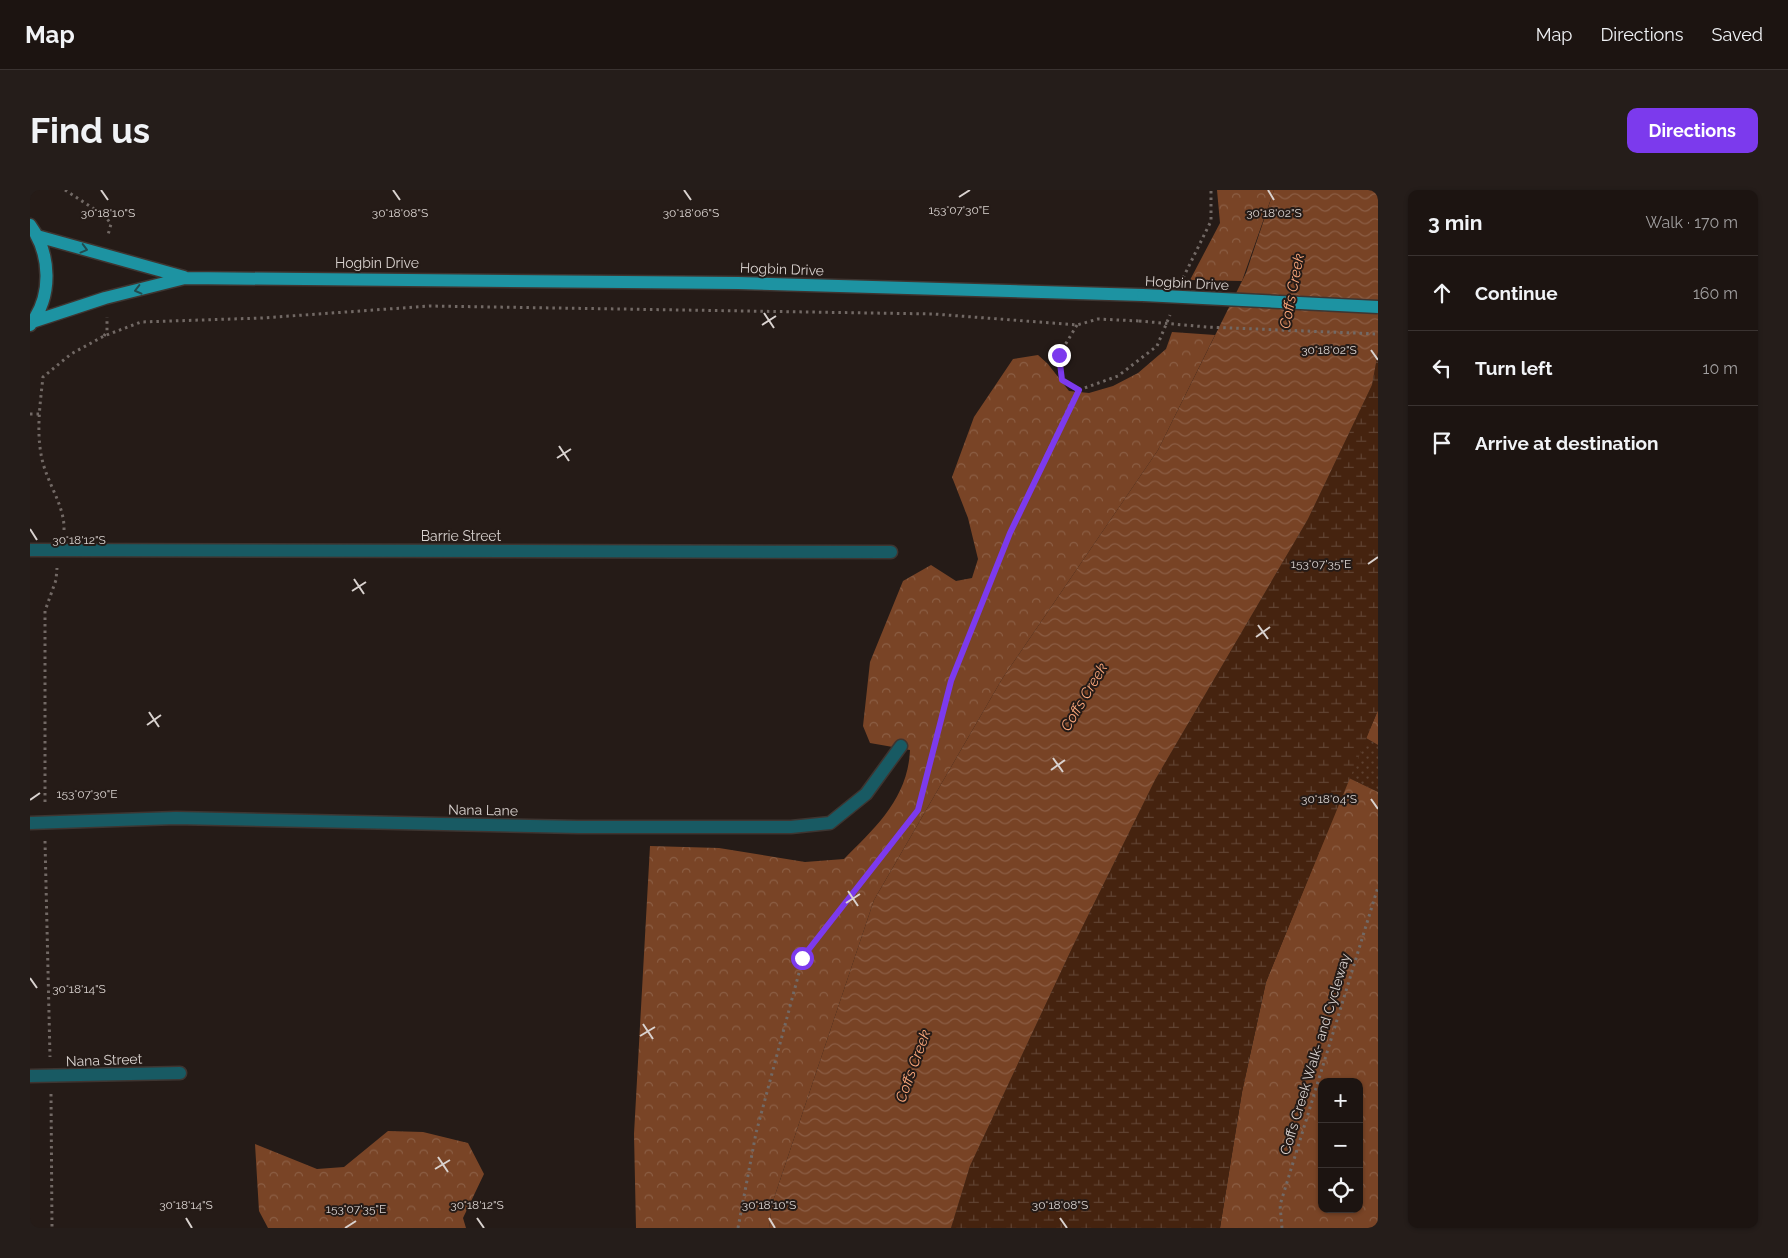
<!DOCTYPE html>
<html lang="en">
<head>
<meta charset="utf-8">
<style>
  :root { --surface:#1c1411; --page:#251d1a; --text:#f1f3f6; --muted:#a09e9f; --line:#3a3331; --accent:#7c3aed }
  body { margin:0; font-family:Raleway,sans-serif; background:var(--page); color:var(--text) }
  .controls { position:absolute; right:15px; bottom:15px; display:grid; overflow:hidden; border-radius:10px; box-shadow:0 1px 4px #0004 }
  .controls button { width:45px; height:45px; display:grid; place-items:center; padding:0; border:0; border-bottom:1px solid var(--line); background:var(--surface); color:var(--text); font:25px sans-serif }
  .stop { position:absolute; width:15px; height:15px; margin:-11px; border:4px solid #7c3aed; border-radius:50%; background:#fff }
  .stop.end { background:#7c3aed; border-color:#fff; box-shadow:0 1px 5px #0008 }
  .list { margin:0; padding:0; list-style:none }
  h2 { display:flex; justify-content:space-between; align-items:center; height:65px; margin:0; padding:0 20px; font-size:21px }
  h2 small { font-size:16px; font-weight:400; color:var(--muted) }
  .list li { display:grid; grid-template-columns:32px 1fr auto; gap:15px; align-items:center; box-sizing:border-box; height:75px; padding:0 20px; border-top:1px solid var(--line) }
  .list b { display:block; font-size:19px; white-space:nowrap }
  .list em { font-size:16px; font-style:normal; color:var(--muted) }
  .icon { flex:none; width:28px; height:28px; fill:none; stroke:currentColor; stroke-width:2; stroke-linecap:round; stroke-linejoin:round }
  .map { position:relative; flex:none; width:1348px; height:1038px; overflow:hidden; border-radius:10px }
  header { display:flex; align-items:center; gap:30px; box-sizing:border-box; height:70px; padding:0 25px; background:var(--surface); border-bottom:1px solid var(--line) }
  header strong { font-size:24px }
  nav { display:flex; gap:28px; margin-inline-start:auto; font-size:18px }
  .intro { display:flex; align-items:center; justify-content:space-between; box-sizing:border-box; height:120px; padding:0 30px }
  h1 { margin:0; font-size:35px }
  .button { padding:12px 22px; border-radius:10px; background:var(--accent); color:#fff; font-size:18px; font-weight:700 }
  main { display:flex; gap:30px; padding:0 30px }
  aside { flex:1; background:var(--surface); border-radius:10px; box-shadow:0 1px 4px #0004 }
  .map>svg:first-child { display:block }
  .grass { fill:url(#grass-dots) }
  .forest { fill:url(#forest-crowns); fill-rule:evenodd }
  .wetland { fill:url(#wetland-marsh) }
  .water { fill:url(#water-waves) }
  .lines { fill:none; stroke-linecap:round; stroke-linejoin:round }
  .minor-casing { stroke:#3e3531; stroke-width:15 }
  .major-casing { stroke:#3e3531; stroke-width:15 }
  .path { stroke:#726965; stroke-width:3; stroke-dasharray:2.5 4; stroke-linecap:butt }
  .minor { stroke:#185a63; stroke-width:12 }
  .major { stroke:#1d93a2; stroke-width:12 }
  .major-bridge-casing { stroke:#3e3531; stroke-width:15; stroke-linecap:butt }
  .path-bridge { stroke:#726965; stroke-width:3; stroke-dasharray:2.5 4; stroke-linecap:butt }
  .major-bridge { stroke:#1d93a2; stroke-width:12 }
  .oneway { stroke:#224b4f }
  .route { stroke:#7c3aed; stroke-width:6 }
  .ticks { fill:none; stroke:#d9d2cf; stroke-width:2 }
  .labels { text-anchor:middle; stroke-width:4; stroke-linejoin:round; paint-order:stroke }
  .street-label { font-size:14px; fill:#d9d2cf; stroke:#251b17 }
  .water-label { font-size:15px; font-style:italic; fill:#fba77b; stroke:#251b17 }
  .ticks-label { font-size:12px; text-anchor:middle; fill:#d9d2cf; stroke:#251b17; stroke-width:4; stroke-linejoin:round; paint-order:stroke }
</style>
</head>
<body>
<header>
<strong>Map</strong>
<nav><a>Map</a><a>Directions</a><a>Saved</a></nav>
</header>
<div class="intro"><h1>Find us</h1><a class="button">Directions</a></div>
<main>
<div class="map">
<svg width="1348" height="1038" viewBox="0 0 1348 1038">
  <defs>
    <pattern id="grass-dots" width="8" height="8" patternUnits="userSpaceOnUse" patternTransform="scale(1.25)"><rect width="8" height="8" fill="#45230f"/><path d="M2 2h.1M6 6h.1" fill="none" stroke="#5f4231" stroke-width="1.8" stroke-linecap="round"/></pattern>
    <pattern id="forest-crowns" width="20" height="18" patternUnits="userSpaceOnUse" patternTransform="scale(1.25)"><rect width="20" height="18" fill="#794426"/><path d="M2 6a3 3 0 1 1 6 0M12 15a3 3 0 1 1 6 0" fill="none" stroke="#8b5e44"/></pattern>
    <pattern id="wetland-marsh" width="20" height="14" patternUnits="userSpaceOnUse" patternTransform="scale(1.25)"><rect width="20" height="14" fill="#45230f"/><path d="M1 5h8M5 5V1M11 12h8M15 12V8" fill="none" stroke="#5f4231"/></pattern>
    <pattern id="water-waves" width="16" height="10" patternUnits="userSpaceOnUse" patternTransform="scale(1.25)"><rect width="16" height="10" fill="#784325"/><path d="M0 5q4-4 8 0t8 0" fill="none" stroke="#8b5d44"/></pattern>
  </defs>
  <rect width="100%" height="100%" fill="#251b17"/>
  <path class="grass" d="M1336 548 1348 555V602L1319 588Z"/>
  <path class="forest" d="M1187 0H1244L1212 91 1160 90 1190 33Z
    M1142 142 1185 145 1128 260 972 489 844 710 742 1014 739 1038H606L604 944 620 656 689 658 775 672 814 669C846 637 878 608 880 560L840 553 833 536 840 472 873 391 901 375 926 391 942 388 948 369 938 328 922 287 944 227 983 169 1008 165 1018 174 1039 201 1059 203 1083 196 1108 183 1136 159Z
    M1348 520V555L1336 548Z
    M1319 588 1348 602V1038H1190L1212 902 1236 792ZM1292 892H1329V1019H1292Z
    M358 941 393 942 438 953 454 984 433 1028 436 1038H238L229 1021 225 954 287 979 314 977Z"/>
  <path class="wetland" d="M1348 162V520L1236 792 1212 902 1190 1038H921L940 976 1043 756 1125 590 1278 329 1342 195Z"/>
  <path class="water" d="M1244 0H1348V162L1342 195 1278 329 1125 590 1043 756 940 976 921 1038H739L742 1014 844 710 972 489 1128 260 1216 83Z"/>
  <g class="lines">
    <g class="minor-casing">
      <path id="minor" d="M0 360 861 362
        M0 633 146 628 548 637H761L800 633 836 604 871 556
        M0 886 150 883"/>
    </g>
    <g class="major-casing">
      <path id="major" d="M0 35C21 64 23 106 0 135
        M7 46 154 87
        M2 132 75 108 155 88 708 93 1113 105"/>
    </g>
    <path class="path" d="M35 0 75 26 81 34 78 45
      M1153 88 1181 31V0
      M1047 135 1029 165 1032 191 1049 200
      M74 146 77 141V127
      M0 224H9
      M34 340C35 316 17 293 12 269 6 242 10 215 13 187L41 164 74 146 111 132 232 128 400 116 904 124 1047 135 1068 129 1109 131
      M15 612V421L26 390 27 378
      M15 651 20 867
      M21 904 22 1038
      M708 1038 726 943 773 768 888 620 921 491 980 343 1041 212 1049 200 1088 186 1127 156 1140 125
      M1252 1038 1250 1015 1348 697"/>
    <use href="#minor" class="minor"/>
    <use href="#major" class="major"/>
    <g class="major-bridge-casing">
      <path id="major-bridge" d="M1113 105 1348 117"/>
    </g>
    <path class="path-bridge" d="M1109 131 1177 137 1348 144"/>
    <use href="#major-bridge" class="major-bridge"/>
  </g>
  <defs><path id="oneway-chevron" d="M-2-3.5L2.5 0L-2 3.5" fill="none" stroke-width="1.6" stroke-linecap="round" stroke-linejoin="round" transform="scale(1.25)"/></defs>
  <g class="oneway">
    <use href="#oneway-chevron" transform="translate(54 59) rotate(15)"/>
    <use href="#oneway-chevron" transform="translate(108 100) rotate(166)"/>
  </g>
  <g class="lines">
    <path class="route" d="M772 768 888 620 921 491 980 343 1049 200 1032 190 1029 165"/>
  </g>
  <path class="ticks" d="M71 0 78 10M363 0 370 10M654 0 661 10M1238 0 1244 10M929 7 940 0M734 123 744 138M732 135 746 126M1341 160 1348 170M529 256 539 271M527 268 541 259M0 339 7 350M1338 374 1348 367M324 389 334 404M322 401 336 392M1228 435 1238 449M1226 447 1240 437M119 522 129 537M117 535 131 525M1023 568 1033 582M1021 580 1035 570M1341 609 1348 619M0 610 10 603M818 701 828 716M816 713 830 704M0 788 7 798M613 834 623 849M610 846 625 837M408 967 418 982M405 979 420 970M156 1028 162 1038M447 1028 454 1038M739 1028 745 1038M1030 1028 1037 1038M315 1038 326 1031"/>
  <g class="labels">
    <g class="street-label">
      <text x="347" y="78">Hogbin Drive</text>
      <text transform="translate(752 79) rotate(2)" y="5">Hogbin Drive</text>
      <text transform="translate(1157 93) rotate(3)" y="5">Hogbin Drive</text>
      <text x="431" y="351">Barrie Street</text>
      <text transform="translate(453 620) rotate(1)" y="5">Nana Lane</text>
      <text transform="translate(1285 864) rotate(-73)" y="5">Coffs Creek Walk- and Cycleway</text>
      <text transform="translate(74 870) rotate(-2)" y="5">Nana Street</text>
    </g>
    <g class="water-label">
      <text transform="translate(1262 101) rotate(-79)" y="5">Coffs Creek</text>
      <text transform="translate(1054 507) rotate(-59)" y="5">Coffs Creek</text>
      <text transform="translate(883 876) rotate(-70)" y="5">Coffs Creek</text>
    </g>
  </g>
  <g class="ticks-label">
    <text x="929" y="24">153°07'30"E</text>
    <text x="1244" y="27">30°18'02"S</text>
    <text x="78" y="27">30°18'10"S</text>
    <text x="370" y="27">30°18'08"S</text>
    <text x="661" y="27">30°18'06"S</text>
    <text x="1299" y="164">30°18'02"S</text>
    <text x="49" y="354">30°18'12"S</text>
    <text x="1291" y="378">153°07'35"E</text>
    <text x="57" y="608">153°07'30"E</text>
    <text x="1299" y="613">30°18'04"S</text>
    <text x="49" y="803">30°18'14"S</text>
    <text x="156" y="1019">30°18'14"S</text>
    <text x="447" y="1019">30°18'12"S</text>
    <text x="739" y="1019">30°18'10"S</text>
    <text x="1030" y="1019">30°18'08"S</text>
    <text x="326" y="1023">153°07'35"E</text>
  </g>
</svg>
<div class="controls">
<button>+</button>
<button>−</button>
<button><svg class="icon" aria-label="locate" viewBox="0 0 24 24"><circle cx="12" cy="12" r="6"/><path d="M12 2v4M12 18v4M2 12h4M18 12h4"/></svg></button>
</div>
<div class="stop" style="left:772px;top:768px"></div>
<div class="stop end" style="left:1029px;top:165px"></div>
</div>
<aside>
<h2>3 min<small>Walk · 170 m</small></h2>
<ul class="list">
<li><svg class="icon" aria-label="ahead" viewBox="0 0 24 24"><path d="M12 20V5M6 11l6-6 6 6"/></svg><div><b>Continue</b></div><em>160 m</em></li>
<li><svg class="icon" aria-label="left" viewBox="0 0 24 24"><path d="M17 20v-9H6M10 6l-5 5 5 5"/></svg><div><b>Turn left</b></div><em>10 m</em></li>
<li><svg class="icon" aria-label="arrive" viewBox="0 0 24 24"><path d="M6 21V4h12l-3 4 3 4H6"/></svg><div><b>Arrive at destination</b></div></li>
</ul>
</aside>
</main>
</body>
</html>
